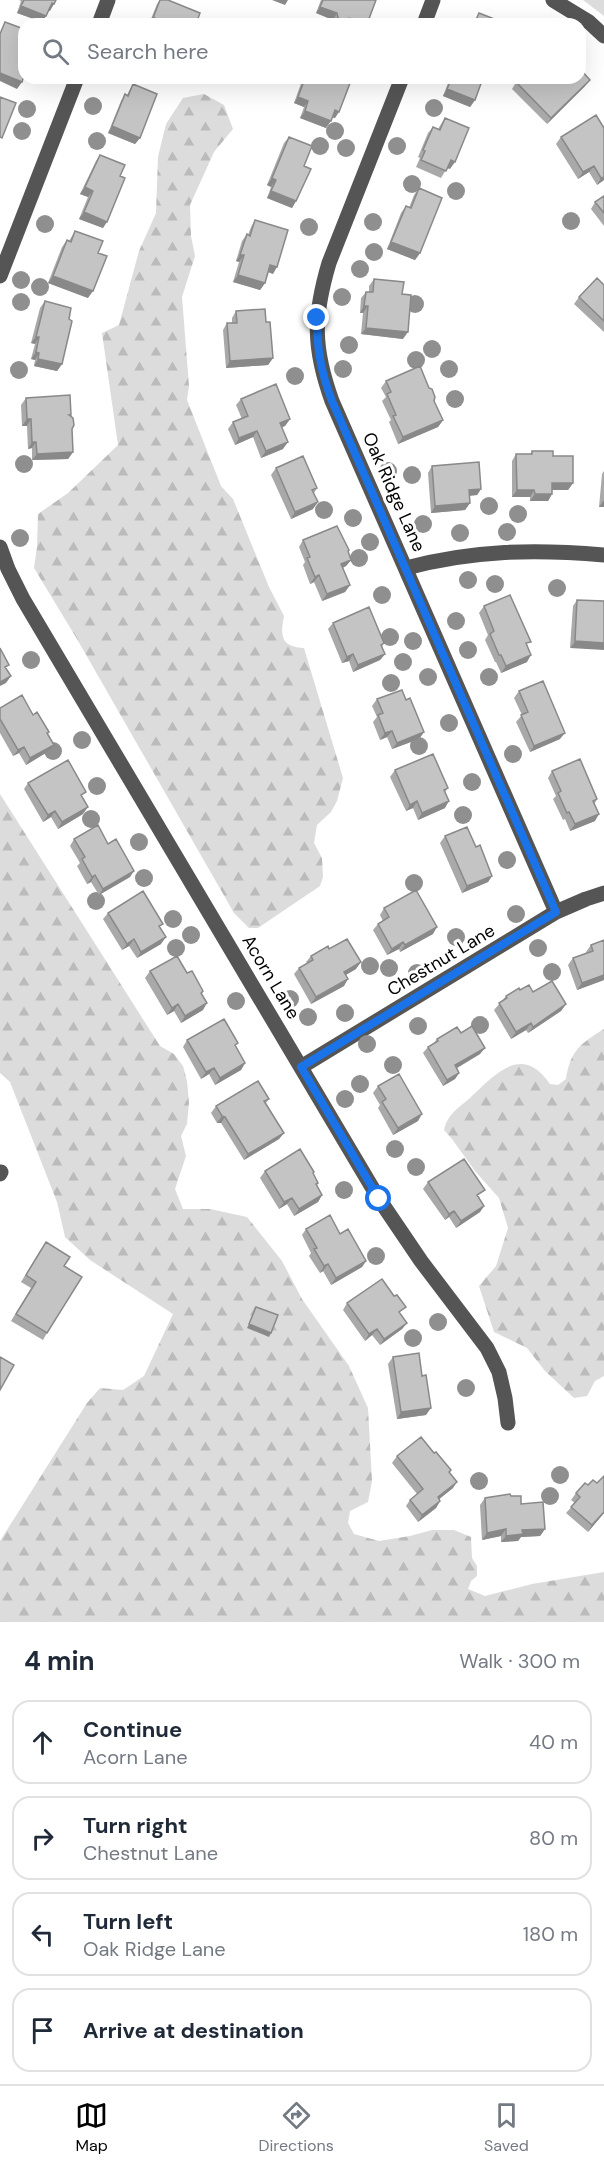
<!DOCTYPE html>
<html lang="en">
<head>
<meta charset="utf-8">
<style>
  :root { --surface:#fff; --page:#f6f6f7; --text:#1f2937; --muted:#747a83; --line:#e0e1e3; --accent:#000 }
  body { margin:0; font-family:"DM Sans",sans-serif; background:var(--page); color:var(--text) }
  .stop { position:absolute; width:18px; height:18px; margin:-14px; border:4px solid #1a73e8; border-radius:50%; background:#fff }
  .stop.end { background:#1a73e8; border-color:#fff; box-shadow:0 2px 6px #0008 }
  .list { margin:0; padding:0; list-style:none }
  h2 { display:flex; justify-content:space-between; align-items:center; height:78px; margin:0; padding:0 24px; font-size:26px }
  h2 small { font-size:20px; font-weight:400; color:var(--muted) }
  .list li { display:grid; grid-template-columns:39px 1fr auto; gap:18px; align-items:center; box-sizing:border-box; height:84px; margin:0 12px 12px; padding:0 12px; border:2px solid var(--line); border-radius:18px }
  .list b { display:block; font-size:22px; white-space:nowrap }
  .list p { margin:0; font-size:20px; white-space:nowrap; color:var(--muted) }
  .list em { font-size:20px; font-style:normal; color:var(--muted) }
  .icon { flex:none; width:33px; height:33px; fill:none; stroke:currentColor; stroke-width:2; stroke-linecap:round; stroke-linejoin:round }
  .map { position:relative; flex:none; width:604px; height:1622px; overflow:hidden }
  .search { position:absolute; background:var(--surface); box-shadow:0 6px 24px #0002; left:18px; right:18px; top:18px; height:66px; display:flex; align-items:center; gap:15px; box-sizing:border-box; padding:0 21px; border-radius:18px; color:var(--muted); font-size:22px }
  .sheet { height:462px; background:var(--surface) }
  nav { display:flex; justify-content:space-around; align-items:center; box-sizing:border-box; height:84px; border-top:2px solid var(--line); background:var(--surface); font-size:16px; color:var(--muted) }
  nav a { display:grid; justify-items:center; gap:3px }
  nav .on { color:var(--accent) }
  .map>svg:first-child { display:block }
  .grass { fill:url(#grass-tufts) }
  .forest { fill:url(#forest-firs) }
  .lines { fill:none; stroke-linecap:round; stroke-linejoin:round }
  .minor { stroke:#555; stroke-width:15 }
  .tree { fill:#8f8f8f }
  .wall { fill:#a9a9a9 }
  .shaded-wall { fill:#898989 }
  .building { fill:#c4c4c4; stroke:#898989; stroke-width:1.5 }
  .route { stroke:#1a73e8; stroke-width:8 }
  .labels { text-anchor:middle; stroke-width:6; stroke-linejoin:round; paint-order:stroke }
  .street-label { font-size:18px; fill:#000; stroke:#fff }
</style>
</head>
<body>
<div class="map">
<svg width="604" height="1622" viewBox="0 0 604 1622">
  <defs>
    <pattern id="grass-tufts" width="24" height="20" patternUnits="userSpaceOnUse" patternTransform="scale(1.5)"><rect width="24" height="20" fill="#dcdcdc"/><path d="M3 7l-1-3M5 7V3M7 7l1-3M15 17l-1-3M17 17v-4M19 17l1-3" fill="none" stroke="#bbb"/></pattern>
    <pattern id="forest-firs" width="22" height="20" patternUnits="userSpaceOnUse" patternTransform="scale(1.5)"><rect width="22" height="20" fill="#dcdcdc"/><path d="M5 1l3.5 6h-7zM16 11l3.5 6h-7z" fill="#bbb"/></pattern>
  </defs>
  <rect width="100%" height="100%" fill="#fff"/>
  <path class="grass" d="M583 0H604V16Z"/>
  <path class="forest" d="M204 94 224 105 233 129 214 152 190 205 191 236 195 256 182 297 189 386 187 400 221 486 233 499 269 587 284 616C280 636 281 647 304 648L343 778 337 801 331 812 317 825 314 843 322 858 323 877 320 886 258 928H249L234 913 77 639 34 568 37 547 38 514 68 493 118 445 102 333 119 325 139 251 156 213 158 157 166 124 183 98Z
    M0 794 160 1046 174 1054 183 1066 187 1081 189 1103 187 1124 181 1136 186 1156 175 1189 183 1209H210L247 1217 282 1261 302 1299 349 1366 368 1408 372 1481 368 1502 350 1511 348 1523 354 1534 379 1541 410 1536 432 1530H454L471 1537 472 1558 477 1566V1576L471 1581 468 1589 485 1596 532 1584 604 1572V1622H0V1541L87 1403 100 1388 123 1390 144 1376 173 1314 90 1260 65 1237 57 1202 10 1082 0 1073Z
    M604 1029V1376L595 1381 587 1396 574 1398 545 1371 527 1348 494 1332 479 1286 496 1266 508 1228 499 1198 475 1171 452 1139 444 1130C448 1112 461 1107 473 1095 498 1071 523 1045 550 1084L558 1085 566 1079C570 1051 581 1043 604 1029Z"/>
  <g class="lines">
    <path class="minor" d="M553 0 589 22 604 36
      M99 24 108 0
      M424 24 433 0
      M402 78 329 263C313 317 313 348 332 401L556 912
      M0 276 77 78
      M0 547 8 569 23 599 379 1199 421 1261 487 1348 499 1372 505 1398 508 1423
      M406 568C474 550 535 549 604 555
      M301 1067 556 912 586 899 604 893
      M0 1174 1 1172"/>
  </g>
  <g class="tree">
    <circle cx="93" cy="106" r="9"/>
    <circle cx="434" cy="108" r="9"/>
    <circle cx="27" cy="109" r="9"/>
    <circle cx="22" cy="131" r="9"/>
    <circle cx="335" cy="131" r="9"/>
    <circle cx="97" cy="141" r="9"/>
    <circle cx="320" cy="146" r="9"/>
    <circle cx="397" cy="146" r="9"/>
    <circle cx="346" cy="148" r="9"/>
    <circle cx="412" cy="184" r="9"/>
    <circle cx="456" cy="191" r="9"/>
    <circle cx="571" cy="221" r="9"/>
    <circle cx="373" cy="222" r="9"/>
    <circle cx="45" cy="224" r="9"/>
    <circle cx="309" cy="227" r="9"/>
    <circle cx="374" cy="252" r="9"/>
    <circle cx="360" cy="269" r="9"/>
    <circle cx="21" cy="280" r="9"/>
    <circle cx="40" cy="287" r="9"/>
    <circle cx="342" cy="297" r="9"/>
    <circle cx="21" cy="302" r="9"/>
    <circle cx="415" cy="304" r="9"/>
    <circle cx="349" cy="345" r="9"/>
    <circle cx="432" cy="349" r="9"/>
    <circle cx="416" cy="360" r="9"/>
    <circle cx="343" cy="369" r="9"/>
    <circle cx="449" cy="369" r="9"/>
    <circle cx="19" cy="370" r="9"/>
    <circle cx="295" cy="376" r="9"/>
    <circle cx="455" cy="399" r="9"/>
    <circle cx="24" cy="464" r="9"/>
    <circle cx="388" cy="471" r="9"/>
    <circle cx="412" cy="475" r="9"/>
    <circle cx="489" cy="506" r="9"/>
    <circle cx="324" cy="510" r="9"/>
    <circle cx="518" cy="514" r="9"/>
    <circle cx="353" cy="518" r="9"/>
    <circle cx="423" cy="524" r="9"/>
    <circle cx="507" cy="532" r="9"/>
    <circle cx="460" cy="533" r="9"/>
    <circle cx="20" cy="538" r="9"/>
    <circle cx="370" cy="542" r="9"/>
    <circle cx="359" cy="558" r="9"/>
    <circle cx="468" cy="580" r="9"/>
    <circle cx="495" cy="584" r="9"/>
    <circle cx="557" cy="588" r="9"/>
    <circle cx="382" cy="595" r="9"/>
    <circle cx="456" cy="621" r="9"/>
    <circle cx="390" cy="637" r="9"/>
    <circle cx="413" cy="641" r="9"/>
    <circle cx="468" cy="650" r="9"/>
    <circle cx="31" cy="660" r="9"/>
    <circle cx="403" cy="662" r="9"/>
    <circle cx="428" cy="677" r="9"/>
    <circle cx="489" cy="677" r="9"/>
    <circle cx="391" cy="683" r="9"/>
    <circle cx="449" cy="723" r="9"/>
    <circle cx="82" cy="740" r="9"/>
    <circle cx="419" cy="746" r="9"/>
    <circle cx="53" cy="751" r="9"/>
    <circle cx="513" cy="754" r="9"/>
    <circle cx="472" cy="782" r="9"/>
    <circle cx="97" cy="786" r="9"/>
    <circle cx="463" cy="815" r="9"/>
    <circle cx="91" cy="819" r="9"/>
    <circle cx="139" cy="842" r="9"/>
    <circle cx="507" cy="860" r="9"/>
    <circle cx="144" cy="878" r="9"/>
    <circle cx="414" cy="883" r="9"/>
    <circle cx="96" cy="901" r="9"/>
    <circle cx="516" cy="914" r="9"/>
    <circle cx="173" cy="919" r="9"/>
    <circle cx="191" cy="935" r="9"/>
    <circle cx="456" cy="937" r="9"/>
    <circle cx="176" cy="948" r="9"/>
    <circle cx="538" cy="948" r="9"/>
    <circle cx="370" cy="966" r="9"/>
    <circle cx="389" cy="968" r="9"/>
    <circle cx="552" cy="972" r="9"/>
    <circle cx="417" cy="973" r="9"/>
    <circle cx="290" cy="999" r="9"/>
    <circle cx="236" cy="1001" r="9"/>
    <circle cx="345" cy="1013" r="9"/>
    <circle cx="308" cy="1017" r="9"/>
    <circle cx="480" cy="1025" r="9"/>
    <circle cx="418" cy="1026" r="9"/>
    <circle cx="367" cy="1044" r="9"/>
    <circle cx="393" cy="1065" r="9"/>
    <circle cx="360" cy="1084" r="9"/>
    <circle cx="345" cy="1099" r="9"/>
    <circle cx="395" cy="1149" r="9"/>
    <circle cx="416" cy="1167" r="9"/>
    <circle cx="344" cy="1190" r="9"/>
    <circle cx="376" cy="1256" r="9"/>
    <circle cx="438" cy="1322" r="9"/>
    <circle cx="413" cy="1338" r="9"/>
    <circle cx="466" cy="1388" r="9"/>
    <circle cx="560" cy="1475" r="9"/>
    <circle cx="479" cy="1481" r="9"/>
    <circle cx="550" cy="1496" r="9"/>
  </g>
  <path class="wall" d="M19 0H56L42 22 17 13 21 1Z
    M160 0H168L196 24H149L157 4Z
    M321 0H376L367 24H334L333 20 316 13Z
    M303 78H352L335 118 332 117 326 128 300 118 304 107 294 103Z
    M450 78H483L475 100 470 107 443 96Z
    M516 82 585 86 547 124 512 89Z
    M133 84 140 138 135 144 108 133 121 101 125 94 127 95Z
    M445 118 450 169 447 168 441 178 416 167 420 158 418 157 428 133 433 127 438 129Z
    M604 128V180L597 185 589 172 578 179 556 144 561 137Z
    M289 137 304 166 296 201 292 208 267 198 271 187 267 185 284 143Z
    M100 155 120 176 103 228 79 219 88 197 80 194 96 161Z
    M419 188 420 253 415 260 387 249 401 213 406 206 409 208 414 195Z
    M604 196V226L591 209 595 202Z
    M255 220 273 274 268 272 265 283 260 290 233 282 239 262 236 261 242 241 247 234 248 235 251 227Z
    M75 231 98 253 88 298 48 283 62 247 67 240 69 241Z
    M374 279 402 294 403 339 361 334 363 313H360L361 298 366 292H369V286Z
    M604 285V332L574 304 579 297Z
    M45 301 69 319 62 364 57 371 34 366 35 360 31 359 35 344 31 343 40 308Z
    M236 311 266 322 273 358 268 365 226 368 223 330 227 323H232V318Z
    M386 381 434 401 443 420 438 427 398 444 389 422 391 420 382 401 386 397 381 388Z
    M26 398 71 415 73 452 68 459 32 460V448L28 449 27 426H22L21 405Z
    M241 399 290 419 285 426 282 427 283 449 261 458 253 437 235 445 228 429 233 422 242 419 236 405Z
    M532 451 553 456 573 483 568 490H552V494L548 501H530V497H512V461L516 454H530Z
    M432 466 481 489 477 495 469 496 470 503 465 510 431 513 428 473Z
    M276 468 317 488 314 493 313 509 291 519 271 475Z
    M604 471V507H599L602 474Z
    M303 540 348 552 351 560 346 566 343 568 350 585 345 592 322 601 314 582 310 584 303 565 305 562 299 547Z
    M577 600 604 601 570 648 573 606Z
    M484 606 528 646 527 662 501 673 496 662H495L485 640 488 635 479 613Z
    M333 623 384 643 382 647 385 654 380 660 353 672 349 661 342 663 328 629Z
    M519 691 560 739 530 752 516 722 522 715 514 698Z
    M377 699 406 700 424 732 419 739 392 749 387 737 380 740 373 722 377 717 372 706Z
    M0 708 33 715 49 732 48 734 49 751 26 765 19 753 13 756 0 733Z
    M395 770 448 788 445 792V808L418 820 413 808 406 811 390 777Z
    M552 771 597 799 595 803V821L570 831 565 819 563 820 553 799 556 796 548 778Z
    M28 783 83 798V814L58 829 51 817 43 822 24 789Z
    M445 836 476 847 492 876 488 882 462 893 440 843Z
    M74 839 108 844 130 877 99 895 91 882 87 884 77 866 80 863 70 846Z
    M384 908 433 934 400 952 399 949 387 955 373 930 378 924 383 921 380 915Z
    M108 913 160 928 161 944 137 958 129 946 122 950 103 919Z
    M604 940V980L577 990 568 965 573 958 586 953V952L591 945Z
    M329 949 356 969 346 975 344 986 311 1004 294 974 299 968 307 963 306 962 311 956Z
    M150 971 187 973 203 991 202 994 203 1010 181 1023 174 1011 167 1015 145 978Z
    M520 990 533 992 566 1004 561 1011 528 1033 526 1030 511 1039 494 1010 506 996Z
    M461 1033 480 1054 457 1068 459 1073 455 1079 443 1086 423 1053 428 1047 433 1044 437 1039Z
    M187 1040 238 1043 235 1046 245 1063 241 1070 215 1085 209 1074 201 1079 183 1047Z
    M378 1086 418 1121 393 1135 378 1108 380 1105 373 1093Z
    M269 1099 266 1103 284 1133 279 1139 244 1160 221 1123H217L211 1113 216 1106Z
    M265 1171 313 1174 318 1183 317 1186 322 1195 318 1202 294 1216 287 1204 279 1209 260 1178Z
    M428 1182 480 1197 479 1198 484 1206 480 1212 456 1228 449 1217 445 1220 423 1189Z
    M306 1229 340 1234 366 1261 362 1267 331 1285 323 1271 320 1273 309 1256 311 1253 302 1235Z
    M41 1249 47 1333 43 1340 11 1321 31 1288 21 1282Z
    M347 1303 401 1314 407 1323 402 1329 380 1345 372 1335 365 1341 343 1310Z
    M393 1357 422 1376 426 1415 397 1419 388 1364Z
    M434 1453 451 1470 450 1473 453 1488 439 1499 440 1501 436 1508 418 1522 406 1506 410 1500 417 1494 392 1463 397 1456Z
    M604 1476V1513L588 1532 566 1513 575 1503 571 1500 576 1493 588 1485 597 1483Z
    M511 1496 521 1504 545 1529 540 1536 521 1537 518 1541 501 1542V1536L482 1540 480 1505 485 1498Z"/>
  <path class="shaded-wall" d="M272 0H288L285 5Z
    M52 3 54 4 50 11 47 10Z
    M21 6 46 16 42 22 17 13Z
    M320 7 337 13 333 20 316 13Z
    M153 18H155L151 24H149Z
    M349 18 364 24H343L345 21Z
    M0 73 22 82 17 89 0 81Z
    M590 80 585 86 547 124 551 118Z
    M447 89 475 100 470 107 443 96Z
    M298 97 308 101 304 107 294 103Z
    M335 110 339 112 335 118 330 117Z
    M305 111 331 121 326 128 300 118Z
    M112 126 140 138 135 144 108 133Z
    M451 160 455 162 450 169 446 167Z
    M594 166 589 172 578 179 583 172Z
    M604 177V180L597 185 601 178Z
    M272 178 276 180 271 187 267 185Z
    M85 187 93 191 88 197 80 194Z
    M271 191 296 201 292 208 267 198Z
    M84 212 107 222 103 228 79 219Z
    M391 242 420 253 415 260 387 249Z
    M240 255H244L239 262 236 261Z
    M270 265 277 267 273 274 266 271Z
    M238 275 265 283 260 290 233 282Z
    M53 276 93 291 88 298 48 283Z
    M364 306H368L363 313H360Z
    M366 328 408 332 403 339 361 334Z
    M36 337H39L35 344 31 343Z
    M36 352 39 353 35 360 31 359Z
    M273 358 268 365 226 368 230 361Z
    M38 359 62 364 57 371 34 366Z
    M27 419H31L27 426H22Z
    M290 419 285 426 275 430 280 423Z
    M443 420 438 427 398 444 403 437Z
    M257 431 253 437 235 445 239 438Z
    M32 442H36L32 448 28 449Z
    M288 442 283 449 261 458 266 451Z
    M73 452 68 459 32 460 37 454Z
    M552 483H573L568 490H548Z
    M481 489 477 495 464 496 469 490Z
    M517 490H534L530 497H512Z
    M535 494H552L548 501H530Z
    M604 500V507H599Z
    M318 502 313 509 291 519 295 512Z
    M470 503 465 510 431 513 435 506Z
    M351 560 346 566 337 570 341 564Z
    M319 575 314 582 310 584 315 577Z
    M350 585 345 592 322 601 327 594Z
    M575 641 604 643V650L570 648Z
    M353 654 349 661 342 663 347 657Z
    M385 654 380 660 353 672 358 665Z
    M531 655 527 662 501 673 506 666Z
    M11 676 6 683 0 686V682Z
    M392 731 387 737 380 740 385 733Z
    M424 732 419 739 392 749 397 743Z
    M565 733 560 739 530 752 534 746Z
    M54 745 49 751 26 765 30 758Z
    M24 747 19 753 13 756 18 750Z
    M417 801 413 808 406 811 410 805Z
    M449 801 445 808 418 820 422 813Z
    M88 807 83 814 58 829 62 822Z
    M55 811 51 817 43 822 48 815Z
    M599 814 595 821 570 831 575 824Z
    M134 871 130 877 99 895 103 889Z
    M95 875 91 882 87 884 92 877Z
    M492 876 488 882 462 893 467 886Z
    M437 927 433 934 400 952 405 945Z
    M166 937 161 944 137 958 141 952Z
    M134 939 129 946 122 950 127 944Z
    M403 942 399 949 387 955 392 949Z
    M361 962 356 969 340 978 344 972Z
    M604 975V980L577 990 582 983Z
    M348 979 344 986 311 1004 316 997Z
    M207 1003 203 1010 181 1023 185 1016Z
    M178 1004 174 1011 167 1015 172 1008Z
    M566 1004 561 1011 528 1033 533 1027Z
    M531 1023 526 1030 511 1039 516 1032Z
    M485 1048 480 1054 450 1072 455 1065Z
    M245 1063 241 1070 215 1085 220 1078Z
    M214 1068 209 1074 201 1079 206 1072Z
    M459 1073 455 1079 443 1086 447 1080Z
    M422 1114 418 1121 393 1135 398 1128Z
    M222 1116 225 1117 221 1123H217Z
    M284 1133 279 1139 244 1160 248 1154Z
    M322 1195 318 1202 294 1216 299 1209Z
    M292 1198 287 1204 279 1209 284 1202Z
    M484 1206 480 1212 456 1228 461 1221Z
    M454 1211 449 1217 445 1220 449 1214Z
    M366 1261 362 1267 331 1285 336 1278Z
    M328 1264 323 1271 320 1273 324 1266Z
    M407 1323 402 1329 380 1345 384 1339Z
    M249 1324 271 1333 269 1337 247 1328Z
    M377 1329 372 1335 365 1341 369 1334Z
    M431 1408 426 1415 397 1419 401 1412Z
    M457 1482 453 1488 433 1504 438 1497Z
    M440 1501 436 1508 418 1522 422 1515Z
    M604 1512V1513L588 1532 592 1525Z
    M506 1529 501 1536 482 1540 487 1533Z
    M545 1529 540 1536 521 1537 518 1541 501 1542 506 1536 522 1530Z"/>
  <path class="building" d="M24 0H56L54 4 52 3 46 16 21 6Z
    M160 0H168L200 13 196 24H153L155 18H153Z
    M323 0H376L367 24H364L349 18 345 21 338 18 337 13 320 7Z
    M479 13 507 24H474Z
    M5 22 24 29V76L22 82 0 73V34Z
    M580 69 590 80 551 118 516 82 521 78H580Z
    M305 78H352L339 112 335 110 331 121 305 111 308 101 298 97Z
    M452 78H483L475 100 447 89Z
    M133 84 157 94 140 138 112 126 125 94 128 96Z
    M0 97 16 103 2 138 0 137Z
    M596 115 604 128V177L601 178 594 166 583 172 561 137Z
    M445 118 469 128 455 162 451 160 446 171 421 160 425 151 423 150 433 127 440 130Z
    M289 137 312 146 304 166 311 169 296 201 271 191 276 180 272 178Z
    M100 155 125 165 120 176 125 178 107 222 84 212 93 191 85 187Z
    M419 188 442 198 420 253 391 242 406 206 411 208Z
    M604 196V213L595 202Z
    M255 220 288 230 277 267 270 265 265 283 238 275 244 255H240L247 234 250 236Z
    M75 231 103 241 98 253 107 256 93 291 53 276 67 240 71 242Z
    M597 278 604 285V321L579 297Z
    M374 279 404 282 402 294 411 295 408 332 366 328 368 306H364L366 292H373Z
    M45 301 71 308 69 319 72 321 62 364 38 359 39 353 36 352 39 337H36Z
    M265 309 266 322H270L273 358 230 361 227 323H237L236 311Z
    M420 366 429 388 432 389 435 397 434 401 443 420 403 437 393 416 396 415 387 394 391 392 386 381Z
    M276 384 290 419 280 423 288 442 266 451 257 431 239 438 233 422 248 416 241 399Z
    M70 395 71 415H69L73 418 74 425 72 429 73 452 37 454 36 442H32L31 419H27L26 398Z
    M532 451H553V456H573V483H552V494H535L534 490H517L516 454H532Z
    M303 456 317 488 312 490 318 502 295 512 276 468Z
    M479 462 481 489 469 490 470 503 435 506 432 466Z
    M337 526 349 550 348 551 351 560 341 564 350 585 327 594 319 575 315 577 307 558 310 557 303 540Z
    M510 595 531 642 526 643 531 655 506 666 501 655H499L490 634 494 631 484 606Z
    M577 600 604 601V643L575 641Z
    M369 607 384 643 381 645 385 654 358 665 353 654 347 657 333 623Z
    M0 648 9 665 5 667 11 676 0 682Z
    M543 681 565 733 534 746 521 715 528 712 519 691Z
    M402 690 406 700 410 698 424 732 397 743 392 731 385 733 378 715 383 713 377 699Z
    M22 695 33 715 37 712 49 732 47 733 54 745 30 758 24 747 18 750 0 719V708Z
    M433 754 448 788 444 790 449 801 422 813 417 801 410 805 395 770Z
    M580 759 597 799 593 801 599 814 575 824 569 812 567 813 558 793 561 791 552 771Z
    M68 760 86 792 81 795 88 807 62 822 55 811 48 815 28 783Z
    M98 825 108 844 116 839 134 871 103 889 95 875 92 877 82 859 85 857 74 839Z
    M467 827 476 847 480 845 492 876 467 886 445 836Z
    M416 890 437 927 405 945 403 942 392 949 378 924 389 917 384 908Z
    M143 891 163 924 159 926 166 937 141 952 134 939 127 944 108 913Z
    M347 939 361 962 344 972 348 979 316 997 299 968 313 960 311 956 328 946 329 949Z
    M604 940V975L582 983 573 958 593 951 591 945Z
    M177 956 187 973 192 971 203 991 201 993 207 1003 185 1016 178 1004 172 1008 150 971Z
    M552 981 566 1004 533 1027 531 1023 516 1032 499 1003 507 998 506 996 519 988 520 990 529 985 533 992Z
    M224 1019 238 1043 235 1045 245 1063 220 1078 214 1068 206 1072 187 1040Z
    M472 1026 485 1048 455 1065 459 1073 447 1080 428 1047 438 1041 437 1039 457 1027 461 1033Z
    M399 1074 422 1114 398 1128 382 1102 386 1099 378 1086Z
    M258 1081 269 1099 264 1101 284 1133 248 1154 225 1117 222 1116 216 1106Z
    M300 1149 314 1172 313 1173 318 1183 316 1184 322 1195 299 1209 292 1198 284 1202 265 1171Z
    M464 1159 485 1190 477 1195 484 1206 461 1221 454 1211 449 1214 428 1182Z
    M330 1215 340 1234 348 1229 366 1261 336 1278 328 1264 324 1266 314 1249 317 1248 306 1229Z
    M46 1242 70 1257 64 1266 82 1277 47 1333 16 1314 36 1282 26 1275Z
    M382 1279 394 1296 397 1295 406 1307 399 1312 407 1323 384 1339 377 1329 369 1334 347 1303Z
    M256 1307 278 1315 271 1333 249 1324Z
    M419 1353 422 1376 426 1375 431 1408 401 1412 393 1357Z
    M0 1357 14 1365 0 1390Z
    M421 1437 434 1453 436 1452 451 1470 449 1472 457 1482 438 1497 440 1501 422 1515 410 1500 423 1489 397 1456Z
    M604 1476V1512L592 1525 571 1507 580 1497 576 1493 585 1483 588 1485 593 1480 597 1483Z
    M510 1494 511 1496H521V1504L543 1502 545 1529 522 1530 523 1534 506 1536V1529L487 1533 485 1498Z"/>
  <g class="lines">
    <path class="route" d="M317 318C317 350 321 372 332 401L556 912 301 1067 379 1199"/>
  </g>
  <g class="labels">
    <g class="street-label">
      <text transform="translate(394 492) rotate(66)" y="6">Oak Ridge Lane</text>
      <text transform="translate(441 960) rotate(-31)" y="6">Chestnut Lane</text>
      <text transform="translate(271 977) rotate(59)" y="6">Acorn Lane</text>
    </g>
  </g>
</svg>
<div class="stop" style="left:379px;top:1199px"></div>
<div class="stop end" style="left:317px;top:318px"></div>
<div class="search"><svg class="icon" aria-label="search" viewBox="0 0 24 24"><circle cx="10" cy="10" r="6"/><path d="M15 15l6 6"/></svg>Search here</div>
</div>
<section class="sheet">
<h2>4 min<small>Walk · 300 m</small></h2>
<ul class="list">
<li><svg class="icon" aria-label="ahead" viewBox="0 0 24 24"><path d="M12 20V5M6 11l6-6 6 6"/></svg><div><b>Continue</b><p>Acorn Lane</p></div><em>40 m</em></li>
<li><svg class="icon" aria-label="right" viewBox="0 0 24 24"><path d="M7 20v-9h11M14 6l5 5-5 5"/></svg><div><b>Turn right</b><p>Chestnut Lane</p></div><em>80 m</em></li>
<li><svg class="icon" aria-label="left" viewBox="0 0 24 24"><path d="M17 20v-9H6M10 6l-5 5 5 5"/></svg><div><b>Turn left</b><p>Oak Ridge Lane</p></div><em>180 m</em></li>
<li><svg class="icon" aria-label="arrive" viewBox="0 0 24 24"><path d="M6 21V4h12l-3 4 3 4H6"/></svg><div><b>Arrive at destination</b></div></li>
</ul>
</section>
<nav>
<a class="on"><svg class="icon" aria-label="map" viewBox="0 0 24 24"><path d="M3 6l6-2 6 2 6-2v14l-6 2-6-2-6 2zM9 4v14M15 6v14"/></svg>Map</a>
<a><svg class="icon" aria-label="directions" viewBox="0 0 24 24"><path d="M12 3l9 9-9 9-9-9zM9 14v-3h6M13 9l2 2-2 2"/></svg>Directions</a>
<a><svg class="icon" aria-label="saved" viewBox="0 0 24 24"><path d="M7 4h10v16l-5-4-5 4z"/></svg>Saved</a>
</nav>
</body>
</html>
